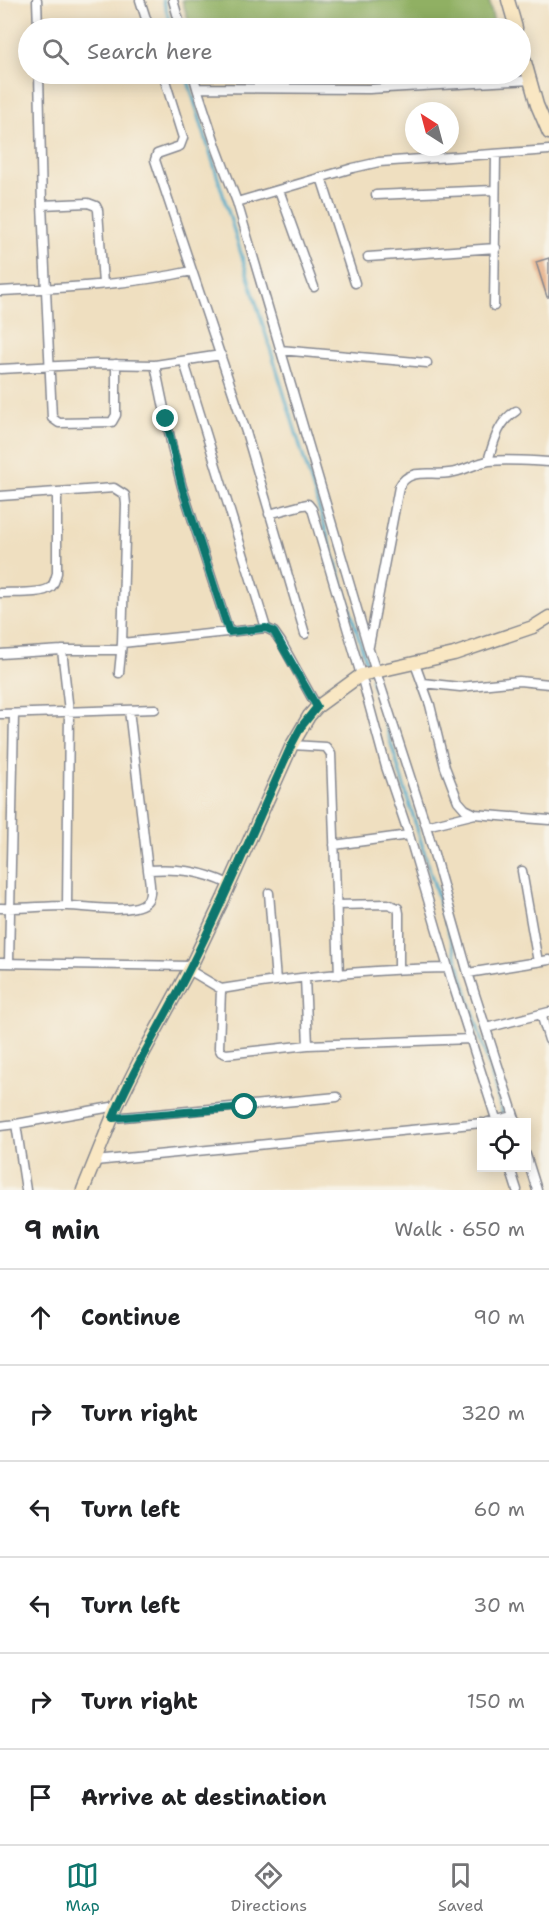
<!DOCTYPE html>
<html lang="en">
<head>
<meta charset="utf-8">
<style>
  :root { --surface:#fff; --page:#f2f2f2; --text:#202124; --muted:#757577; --line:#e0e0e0; --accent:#0f766e }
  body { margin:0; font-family:"Shantell Sans",sans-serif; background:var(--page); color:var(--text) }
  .controls { position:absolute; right:18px; bottom:18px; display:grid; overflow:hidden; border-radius:0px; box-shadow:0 3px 15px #0003 }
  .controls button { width:54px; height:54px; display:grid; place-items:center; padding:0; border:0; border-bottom:2px solid var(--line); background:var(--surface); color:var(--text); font:30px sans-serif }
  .compass { position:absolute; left:405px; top:102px; width:54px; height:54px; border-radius:50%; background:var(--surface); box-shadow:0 3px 15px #0003; rotate:324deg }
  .stop { position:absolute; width:18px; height:18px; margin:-14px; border:4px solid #0f766e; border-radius:50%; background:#fff }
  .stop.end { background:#0f766e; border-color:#fff; box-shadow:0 2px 6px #0008 }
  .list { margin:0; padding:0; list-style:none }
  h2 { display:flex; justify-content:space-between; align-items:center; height:78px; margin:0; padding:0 24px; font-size:26px }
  h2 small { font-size:20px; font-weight:400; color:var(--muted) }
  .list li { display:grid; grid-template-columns:39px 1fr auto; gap:18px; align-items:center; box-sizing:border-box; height:96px; padding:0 24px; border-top:2px solid var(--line) }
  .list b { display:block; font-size:22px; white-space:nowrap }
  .list em { font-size:20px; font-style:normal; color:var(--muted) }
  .icon { flex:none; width:33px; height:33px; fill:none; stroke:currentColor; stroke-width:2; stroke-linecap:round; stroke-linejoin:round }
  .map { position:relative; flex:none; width:549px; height:1190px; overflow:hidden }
  .search { position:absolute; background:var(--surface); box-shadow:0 3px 15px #0003; left:18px; right:18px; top:18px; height:66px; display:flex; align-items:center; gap:15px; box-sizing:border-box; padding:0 21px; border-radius:33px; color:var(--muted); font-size:22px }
  .sheet { height:654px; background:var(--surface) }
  nav { display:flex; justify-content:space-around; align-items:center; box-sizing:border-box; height:84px; border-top:2px solid var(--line); background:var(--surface); font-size:16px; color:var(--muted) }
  nav a { display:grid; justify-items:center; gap:3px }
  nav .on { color:var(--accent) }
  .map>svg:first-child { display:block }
  .forest { fill:#90b063; stroke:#567060; stroke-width:1.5 }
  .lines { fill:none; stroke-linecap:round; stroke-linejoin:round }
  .stream { stroke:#4aa9c9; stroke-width:3 }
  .building { fill:#e5aa80 }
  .street-casing { stroke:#85878f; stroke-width:11 }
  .secondary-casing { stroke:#85878f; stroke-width:15 }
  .street { stroke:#fff; stroke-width:8 }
  .secondary { stroke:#f9e7c3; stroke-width:12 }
  .route { stroke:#0f766e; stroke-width:8 }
</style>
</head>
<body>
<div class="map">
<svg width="549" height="1190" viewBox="0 0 549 1190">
  <rect width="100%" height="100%" fill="#f7f3e8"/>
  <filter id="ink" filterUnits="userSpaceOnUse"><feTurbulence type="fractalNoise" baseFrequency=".0167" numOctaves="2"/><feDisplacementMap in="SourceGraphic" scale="12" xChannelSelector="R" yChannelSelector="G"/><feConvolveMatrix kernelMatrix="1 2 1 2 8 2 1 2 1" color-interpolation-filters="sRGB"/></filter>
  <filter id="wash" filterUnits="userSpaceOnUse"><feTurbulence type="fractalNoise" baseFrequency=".008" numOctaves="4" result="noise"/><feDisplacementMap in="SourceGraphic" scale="24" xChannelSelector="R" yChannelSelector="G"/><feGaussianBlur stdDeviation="1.35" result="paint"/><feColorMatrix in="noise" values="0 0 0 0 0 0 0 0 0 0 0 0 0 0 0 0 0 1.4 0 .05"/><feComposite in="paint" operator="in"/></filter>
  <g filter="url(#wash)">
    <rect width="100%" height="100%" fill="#efdfc0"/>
    <path class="forest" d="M182 0H489L495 28H191Z"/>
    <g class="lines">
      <path class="stream" d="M163 0 172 28
        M186 74 369 671
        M371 678 477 1025 505 1122
        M517 1168 523 1190"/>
    </g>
    <g id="blocks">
      <path class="building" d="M549 258V297H547L536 262Z"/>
    </g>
  </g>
  <g filter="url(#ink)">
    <use href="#blocks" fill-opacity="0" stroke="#85878f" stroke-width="1.5"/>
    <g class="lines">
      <g class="street-casing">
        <path id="street" d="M37 0 38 28
          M140 0 149 28
          M173 0 181 28
          M39 74 42 205 52 418 59 423 112 422 116 415V364
          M163 74 183 138 180 146 157 154 155 160 246 432 305 634
          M193 74 197 88
          M321 177 355 283
          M279 190 314 287
          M376 195 494 190
          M237 202 353 168 379 162 549 150
          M42 205 88 203 96 206 98 210 103 284
          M368 257 496 248
          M0 291C64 288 129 285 192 271
          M494 306 496 154
          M280 350 427 363
          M184 362 266 628
          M155 365 173 452 182 487 229 632
          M0 369 97 364 155 365 221 355
          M488 461C494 441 498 422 516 411
          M0 496 114 488 125 495 126 504 122 643 119 673
          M269 514 303 505 308 504 312 509 361 675 386 767 409 835 451 978 497 1122
          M0 593C12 592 42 595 51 587 55 583 55 579 57 573V492
          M122 643 266 628 274 632 281 642 317 707
          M369 646 399 487C409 467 430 476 449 473 463 472 475 463 489 461 508 459 529 461 549 462
          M62 650 69 711 67 906
          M0 654 62 650H121
          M415 664 430 705 445 767 458 801 465 809 475 814 549 820
          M423 683 460 687 519 681 549 684
          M0 714 155 709
          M292 745 326 747 331 754 339 975
          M426 826 475 814
          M334 845 409 835
          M148 870C178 868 202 871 229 884
          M522 871 538 962
          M269 893 276 981
          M336 905 388 904 398 908 399 913V969
          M0 908C22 909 43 906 65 906 83 905 134 916 147 901 153 894 149 879 148 870L129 710
          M9 962 14 714
          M0 963 191 966
          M448 968C372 969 296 977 221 989L219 1048 221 1052 226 1054 308 1045 471 1039
          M189 970 221 989
          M468 973 549 960
          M305 978 308 1045
          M541 1014 549 1040
          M486 1028 549 1012
          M113 1118 337 1097
          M488 1122 514 1116
          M516 1122 468 973 426 826 369 650 237 202 217 149 197 88 369 89 531 80
          M16 1124 117 1106
          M0 1126 16 1124 26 1190
          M526 1155 537 1190
          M95 1161 482 1123
          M510 1168 517 1190"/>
      </g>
      <g class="secondary-casing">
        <path id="secondary" d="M508 0 516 28
          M520 44 537 105 549 133
          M83 1190 117 1106 142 1056 191 966 223 899 292 745 309 716 317 707 361 675 454 654 533 627 549 617"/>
      </g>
      <use href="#street" class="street"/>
      <use href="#secondary" class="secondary"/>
    </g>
  </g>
  <g class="lines" filter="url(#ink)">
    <path class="route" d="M166 419 182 487 229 632 266 628 274 632 317 707 301 727 292 744C258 819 227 895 190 968 165 1019 134 1066 113 1118L245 1107"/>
  </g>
</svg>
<div class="controls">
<button><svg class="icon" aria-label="locate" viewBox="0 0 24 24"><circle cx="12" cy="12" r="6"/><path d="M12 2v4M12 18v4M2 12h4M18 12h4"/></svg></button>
</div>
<svg class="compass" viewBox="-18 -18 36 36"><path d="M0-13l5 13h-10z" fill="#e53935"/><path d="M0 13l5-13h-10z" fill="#757577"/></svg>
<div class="stop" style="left:245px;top:1107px"></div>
<div class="stop end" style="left:166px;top:419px"></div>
<div class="search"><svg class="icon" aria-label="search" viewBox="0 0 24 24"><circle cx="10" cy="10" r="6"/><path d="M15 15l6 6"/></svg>Search here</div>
</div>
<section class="sheet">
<h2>9 min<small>Walk · 650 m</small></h2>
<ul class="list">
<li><svg class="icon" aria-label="ahead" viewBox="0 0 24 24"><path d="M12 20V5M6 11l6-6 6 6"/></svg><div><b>Continue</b></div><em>90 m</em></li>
<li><svg class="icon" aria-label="right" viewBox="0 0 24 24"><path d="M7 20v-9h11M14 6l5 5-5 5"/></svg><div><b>Turn right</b></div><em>320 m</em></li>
<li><svg class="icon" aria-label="left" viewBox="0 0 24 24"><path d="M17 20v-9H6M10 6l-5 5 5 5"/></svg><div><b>Turn left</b></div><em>60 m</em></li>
<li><svg class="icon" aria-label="left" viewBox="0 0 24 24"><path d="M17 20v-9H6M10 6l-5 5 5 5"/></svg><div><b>Turn left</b></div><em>30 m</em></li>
<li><svg class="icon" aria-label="right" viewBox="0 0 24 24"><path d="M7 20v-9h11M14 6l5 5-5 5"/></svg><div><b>Turn right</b></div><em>150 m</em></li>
<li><svg class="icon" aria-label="arrive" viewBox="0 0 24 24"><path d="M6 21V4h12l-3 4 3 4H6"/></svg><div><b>Arrive at destination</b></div></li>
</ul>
</section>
<nav>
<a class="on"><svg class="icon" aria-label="map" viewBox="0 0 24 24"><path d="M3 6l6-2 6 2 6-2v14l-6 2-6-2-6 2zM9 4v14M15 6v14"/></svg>Map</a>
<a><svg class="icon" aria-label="directions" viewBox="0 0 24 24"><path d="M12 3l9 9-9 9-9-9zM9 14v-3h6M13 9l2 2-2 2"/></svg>Directions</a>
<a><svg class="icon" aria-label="saved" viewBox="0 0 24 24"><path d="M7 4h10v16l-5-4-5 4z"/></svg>Saved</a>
</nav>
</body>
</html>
